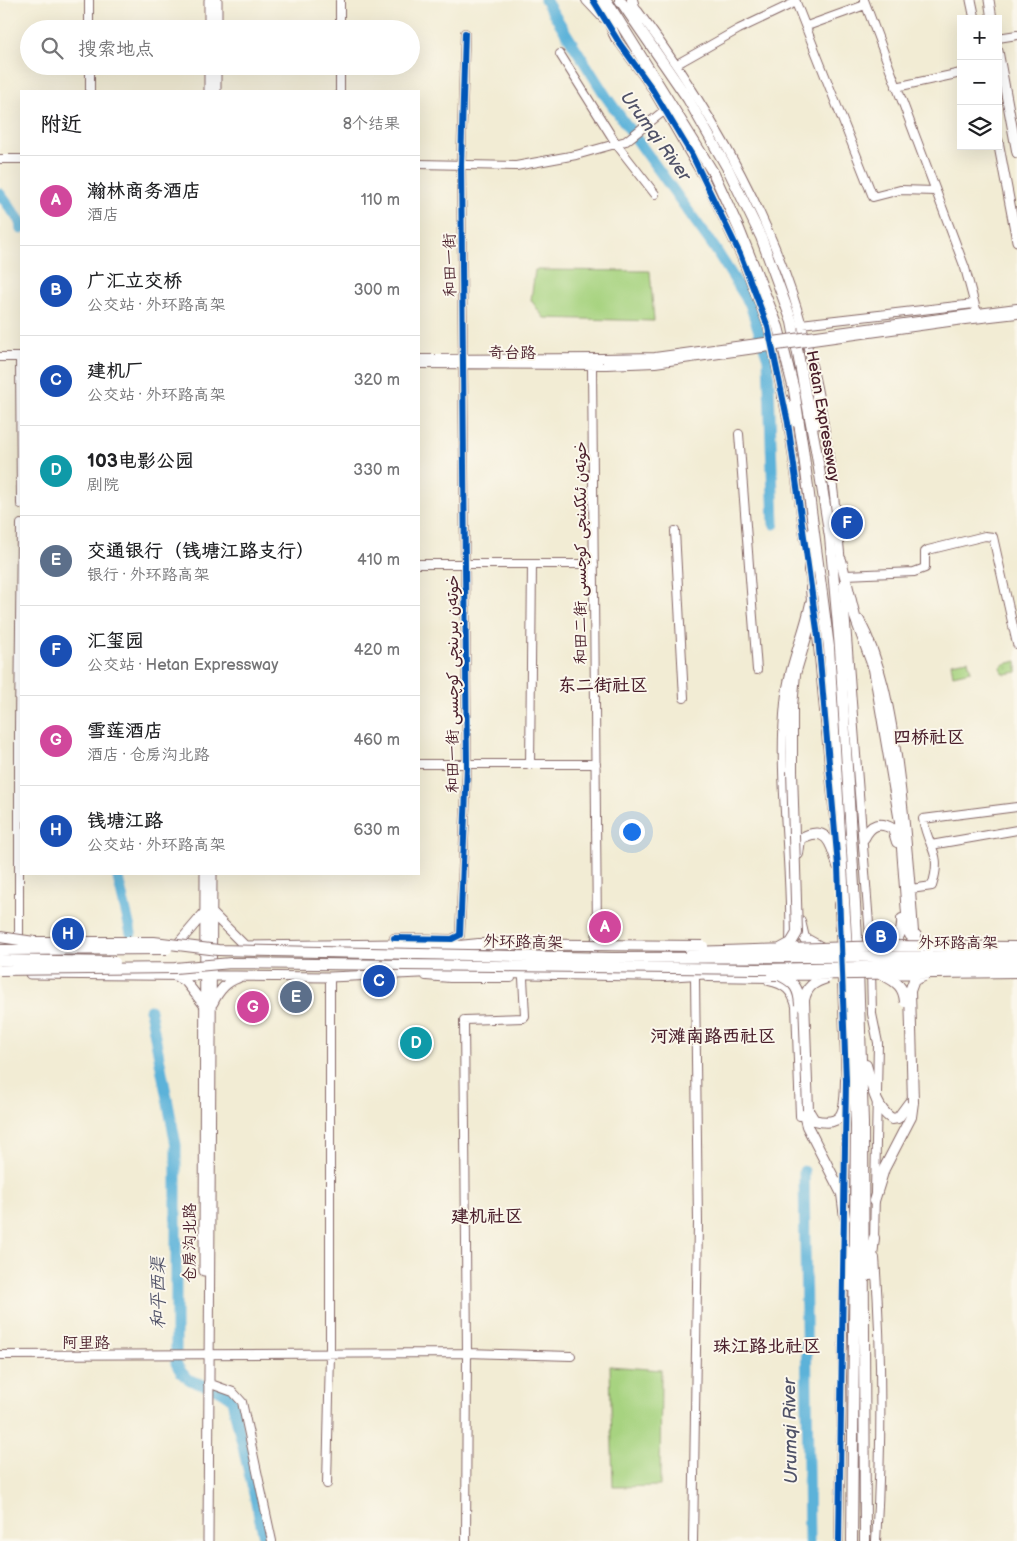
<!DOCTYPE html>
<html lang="zh">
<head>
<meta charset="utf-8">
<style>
  :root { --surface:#fff; --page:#f2f2f2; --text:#202124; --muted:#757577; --line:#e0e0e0; --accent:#1f6fb2 }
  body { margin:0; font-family:"Balsamiq Sans","Playpen Sans Arabic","LXGW WenKai TC",sans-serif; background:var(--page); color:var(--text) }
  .controls { position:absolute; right:15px; top:15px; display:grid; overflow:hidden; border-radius:0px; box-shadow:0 5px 20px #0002 }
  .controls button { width:45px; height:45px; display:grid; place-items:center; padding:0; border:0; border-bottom:1px solid var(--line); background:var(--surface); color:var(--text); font:25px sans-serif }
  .you { position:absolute; left:631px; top:831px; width:18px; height:18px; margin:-12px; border:4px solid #fff; border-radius:50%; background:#1a73e8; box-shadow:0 0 0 8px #1a73e833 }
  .badge { display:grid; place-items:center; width:32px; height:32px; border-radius:50%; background:var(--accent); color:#fff; font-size:16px; font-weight:700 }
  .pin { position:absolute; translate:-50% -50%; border:2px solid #fff; box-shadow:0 1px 5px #0006 }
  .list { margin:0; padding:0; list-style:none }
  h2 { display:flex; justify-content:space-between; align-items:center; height:65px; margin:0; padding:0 20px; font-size:21px }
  h2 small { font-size:16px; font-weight:400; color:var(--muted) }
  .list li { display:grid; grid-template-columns:32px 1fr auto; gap:15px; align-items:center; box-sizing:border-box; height:90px; padding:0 20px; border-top:1px solid var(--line) }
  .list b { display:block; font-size:19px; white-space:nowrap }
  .list p { margin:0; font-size:16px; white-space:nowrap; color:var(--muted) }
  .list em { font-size:16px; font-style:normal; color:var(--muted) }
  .icon { flex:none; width:28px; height:28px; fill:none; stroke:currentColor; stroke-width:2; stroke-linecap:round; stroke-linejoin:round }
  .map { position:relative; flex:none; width:1017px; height:1541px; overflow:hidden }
  .search { position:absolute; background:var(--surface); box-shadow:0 5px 20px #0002; left:20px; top:20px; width:400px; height:55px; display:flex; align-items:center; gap:12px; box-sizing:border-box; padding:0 18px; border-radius:28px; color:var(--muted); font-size:19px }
  .panel { position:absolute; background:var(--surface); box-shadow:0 5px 20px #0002; left:20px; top:90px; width:400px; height:785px; border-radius:0px }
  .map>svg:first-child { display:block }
  .green { fill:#a7d380; stroke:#787956 }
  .park { fill:url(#park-dots); stroke:#787956 }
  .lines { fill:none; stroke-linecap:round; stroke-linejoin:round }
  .river { stroke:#5cb2d9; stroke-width:11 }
  .minor-casing { stroke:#856766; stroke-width:10 }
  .major-casing { stroke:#856766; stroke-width:11 }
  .highway-casing { stroke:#856766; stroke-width:12 }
  .minor { stroke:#fff; stroke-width:8 }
  .major { stroke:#fff; stroke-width:9 }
  .highway { stroke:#fff; stroke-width:10 }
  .minor-bridge-casing { stroke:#856766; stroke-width:10; stroke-linecap:butt }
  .highway-bridge-casing { stroke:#856766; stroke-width:12; stroke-linecap:butt }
  .minor-bridge { stroke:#fff; stroke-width:8 }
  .highway-bridge { stroke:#fff; stroke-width:10 }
  .cycleway-casing { stroke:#fbf7ec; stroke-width:9 }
  .cycleway { stroke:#0057b8; stroke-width:6 }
  .labels { text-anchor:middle; stroke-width:4; stroke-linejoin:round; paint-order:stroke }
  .street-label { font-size:16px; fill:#4a1f2b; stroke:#fbf7ec }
  .water-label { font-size:18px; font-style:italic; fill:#505268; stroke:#fbf7ec }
  .neighbourhood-label { font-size:18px; font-weight:bold; fill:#4a1f2b; stroke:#fbf7ec }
</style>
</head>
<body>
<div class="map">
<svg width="1017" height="1541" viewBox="0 0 1017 1541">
  <defs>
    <pattern id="park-dots" width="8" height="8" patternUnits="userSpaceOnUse" patternTransform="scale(1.25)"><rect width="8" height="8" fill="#a7d380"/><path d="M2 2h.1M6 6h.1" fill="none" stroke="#91b56f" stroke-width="1.8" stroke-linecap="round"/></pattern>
  </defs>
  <rect width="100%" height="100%" fill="#fbf7ec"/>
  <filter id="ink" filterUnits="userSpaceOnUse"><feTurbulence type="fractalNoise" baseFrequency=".02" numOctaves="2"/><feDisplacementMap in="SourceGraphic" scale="10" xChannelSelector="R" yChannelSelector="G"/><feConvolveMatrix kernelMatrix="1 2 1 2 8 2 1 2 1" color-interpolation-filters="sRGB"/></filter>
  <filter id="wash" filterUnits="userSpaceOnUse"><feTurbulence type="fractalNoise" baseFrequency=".0096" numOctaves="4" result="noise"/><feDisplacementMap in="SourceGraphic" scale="20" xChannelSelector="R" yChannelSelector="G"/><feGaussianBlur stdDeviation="1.12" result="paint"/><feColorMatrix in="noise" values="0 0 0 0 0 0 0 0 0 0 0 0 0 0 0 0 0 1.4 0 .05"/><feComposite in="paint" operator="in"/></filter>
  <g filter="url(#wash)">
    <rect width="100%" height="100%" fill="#f2ecd4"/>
    <path class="green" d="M535 270 650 271 654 321 544 318 531 300Z
      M968 660 971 671 953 675 951 663Z
      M610 1366 661 1370 660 1486 613 1487Z"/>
    <path class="park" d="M1017 661V672L1005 674 1002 673 1001 667 1004 664Z"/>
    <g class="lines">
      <path class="river" d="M545 0 607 98 714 247 750 304 768 359 774 524
        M0 194 20 221 21 229
        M117 874 131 933
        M150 1010 176 1145V1363C189 1393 216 1379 232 1400L265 1541
        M804 1171 809 1541"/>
    </g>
  </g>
  <g filter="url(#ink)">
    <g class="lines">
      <g class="minor-casing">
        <path id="minor" d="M89 0V29
          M795 0 873 197 900 190 935 191
          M864 0 965 268 977 313
          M638 11C702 98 759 193 793 296 821 381 833 474 841 564
          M807 26 865 5
          M340 29V0
          M613 34 651 87 705 180 740 254 768 327 788 423 805 542
          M998 38 1017 35
          M560 54 617 145 655 194
          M677 64 739 29 796 2
          M90 66V90
          M896 87 961 73
          M340 91V66
          M0 159H21
          M419 164 516 166 576 155 626 141 665 110
          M955 316 1017 308
          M956 321 1017 314
          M801 324 974 304
          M0 357H21
          M20 357 21 504
          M419 359 602 358
          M419 364 606 365
          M592 366 597 933 594 949
          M739 434 757 670
          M675 531 684 698
          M419 564H594
          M808 566 812 591
          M846 575 914 572 925 568V552L928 550 985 536 993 537 1017 644
          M843 585 871 950
          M815 613 836 840
          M860 620C882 662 890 710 897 756 905 815 910 873 914 932L917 935
          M419 764H596
          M530 765 532 564
          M931 845 1017 830
          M911 889 932 886C943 851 928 850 923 819L1017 807
          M839 904 846 1085
          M394 938 452 939 460 935 467 767 461 164 465 33
          M19 943V728L21 524
          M790 943C793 863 777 782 785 703 788 667 803 637 810 603
          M871 969 872 1014 878 1043 874 1242
          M426 976 450 978H511
          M708 977 776 978
          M769 981C785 984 792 991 796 1006L800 1116
          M845 1200 846 1106
          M845 1252V1214
          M875 1258C882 1352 882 1447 876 1541
          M0 1355 467 1353 571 1356
          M208 1383 233 1392 242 1402 272 1541
          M327 1484 330 1354V977
          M466 1541 467 1353 464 1020 523 1018 525 1016 523 978
          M693 1541 698 1222 695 978
          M839 1541 844 1271"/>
      </g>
      <g class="major-casing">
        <path id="major" d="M971 0 975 19
          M989 0 992 19
          M209 29V0
          M217 29V0
          M998 51 1017 153
          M209 91V66
          M216 91V66
          M998 141 1017 241
          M212 913 245 946
          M0 945H18
          M177 945 205 912
          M241 946 394 944 459 946
          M30 974 330 977 442 972
          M177 977 186 982 204 1005
          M213 1003C218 992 226 982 238 978
          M204 1271 205 874
          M208 1541 212 874"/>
      </g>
      <g class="highway-casing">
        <path id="highway" d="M587 0 603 17
          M599 0 616 38
          M606 0 714 174 739 229 778 327 794 390 803 449 829 647 851 1018 856 1124 852 1541
          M620 0 688 99 728 169 761 237 792 322 816 450 830 537 840 648 857 938 863 1123 865 1541
          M632 0 639 23
          M783 399 796 422
          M816 424 817 395
          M841 560 855 617 874 669 900 822 908 927 910 935 923 947
          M809 571V535
          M792 771V706L795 674 813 614 811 588
          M864 838C871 824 880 821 893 829L897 842
          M798 854 800 839C827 823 832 845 838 866
          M800 921 804 938 824 949
          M459 946 479 944
          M886 946C898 940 903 933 902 919
          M442 972 665 976 713 973
          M866 1065C872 1084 874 1107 892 1119L898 1118 909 1103
          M808 1110 814 1120C848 1129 845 1104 846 1080
          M803 1111 807 1126 842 1194 845 1218
          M874 1201 884 1169 911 1117 913 1102
          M845 1249 850 1286
          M870 1275 874 1238"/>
      </g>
      <use href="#minor" class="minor"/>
      <use href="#major" class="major"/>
      <use href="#highway" class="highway"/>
      <g class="minor-bridge-casing">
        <path id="minor-bridge" d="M602 358 655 357 955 316
          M606 365 655 363 956 321"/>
      </g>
      <g class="highway-bridge-casing">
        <path id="highway-bridge" d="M0 937 34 942H154L218 950 612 958 1017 956
          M479 944 703 946
          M780 949 791 943 797 933 792 771
          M0 950 167 949
          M691 952 886 946 1017 947
          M0 960 115 962
          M0 970 175 968 231 963 758 969 1017 964
          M772 975 1017 972
          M883 975C897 982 904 987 905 1002
          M781 976C795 983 799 989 800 1005
          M913 1102 910 991 914 980 924 976
          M808 1110 804 1000C807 986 814 982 827 978"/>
      </g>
      <use href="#minor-bridge" class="minor-bridge"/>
      <use href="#highway-bridge" class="highway-bridge"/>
      <g class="cycleway-casing">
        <path id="cycleway" d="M593 0 620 44 651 87 692 155 740 254 768 327 788 423 818 637 838 866 846 1080 839 1541
          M394 938 452 939 460 935 467 767 461 164 465 33"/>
      </g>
      <use href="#cycleway" class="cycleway"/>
    </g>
  </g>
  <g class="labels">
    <g class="street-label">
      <text transform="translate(449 265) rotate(-91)" y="6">和田一街</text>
      <text x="512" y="358">奇台路</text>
      <text transform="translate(824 416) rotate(80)" y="6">Hetan Expressway</text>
      <text transform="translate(580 553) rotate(-90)" y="6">和田二街 خوتەن ئىككىنچى كوچىسى</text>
      <text transform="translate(452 684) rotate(-90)" y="6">和田一街 خوتەن بىرىنچى كوچىسى</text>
      <text transform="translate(523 941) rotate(1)" y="6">外环路高架</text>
      <text x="958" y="948">外环路高架</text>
      <text transform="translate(189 1243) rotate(-90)" y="6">仓房沟北路</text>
      <text x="86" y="1348">阿里路</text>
    </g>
    <g class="water-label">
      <text transform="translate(656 136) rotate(54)" y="6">Urumqi River</text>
      <text transform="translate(158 1293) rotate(-90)" y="6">和平西渠</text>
      <text transform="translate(790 1431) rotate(-91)" y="6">Urumqi River</text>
    </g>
    <g class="neighbourhood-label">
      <text x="603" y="691">东二街社区</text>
      <text x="929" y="743">四桥社区</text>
      <text x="713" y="1042">河滩南路西社区</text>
      <text x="487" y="1222">建机社区</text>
      <text x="767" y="1352">珠江路北社区</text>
    </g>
  </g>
</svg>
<div class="controls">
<button>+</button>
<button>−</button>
<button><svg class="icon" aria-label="layers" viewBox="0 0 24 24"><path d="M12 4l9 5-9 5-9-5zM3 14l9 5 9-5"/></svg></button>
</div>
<div class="you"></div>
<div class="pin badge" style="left:605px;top:927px;background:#d1479c">A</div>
<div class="pin badge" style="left:881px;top:937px;background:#1a4fb4">B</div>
<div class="pin badge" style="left:379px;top:981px;background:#1a4fb4">C</div>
<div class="pin badge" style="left:416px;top:1043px;background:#0f9aa8">D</div>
<div class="pin badge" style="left:296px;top:997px;background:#5c6f8a">E</div>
<div class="pin badge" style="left:847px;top:523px;background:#1a4fb4">F</div>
<div class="pin badge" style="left:253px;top:1007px;background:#d1479c">G</div>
<div class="pin badge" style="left:68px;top:934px;background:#1a4fb4">H</div>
<div class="search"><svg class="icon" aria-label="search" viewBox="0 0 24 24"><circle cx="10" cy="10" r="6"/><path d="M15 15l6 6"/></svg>搜索地点</div>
<section class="panel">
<h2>附近<small>8个结果</small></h2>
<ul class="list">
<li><span class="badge" style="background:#d1479c">A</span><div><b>瀚林商务酒店</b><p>酒店</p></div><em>110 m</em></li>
<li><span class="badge" style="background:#1a4fb4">B</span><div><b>广汇立交桥</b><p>公交站 · 外环路高架</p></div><em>300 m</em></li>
<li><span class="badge" style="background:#1a4fb4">C</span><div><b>建机厂</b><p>公交站 · 外环路高架</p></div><em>320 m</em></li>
<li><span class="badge" style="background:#0f9aa8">D</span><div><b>103电影公园</b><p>剧院</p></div><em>330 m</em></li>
<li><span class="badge" style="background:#5c6f8a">E</span><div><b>交通银行（钱塘江路支行）</b><p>银行 · 外环路高架</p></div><em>410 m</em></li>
<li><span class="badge" style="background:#1a4fb4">F</span><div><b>汇玺园</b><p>公交站 · Hetan Expressway</p></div><em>420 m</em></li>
<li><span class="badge" style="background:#d1479c">G</span><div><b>雪莲酒店</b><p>酒店 · 仓房沟北路</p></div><em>460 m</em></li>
<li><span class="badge" style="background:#1a4fb4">H</span><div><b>钱塘江路</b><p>公交站 · 外环路高架</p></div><em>630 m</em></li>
</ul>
</section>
</div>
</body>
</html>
